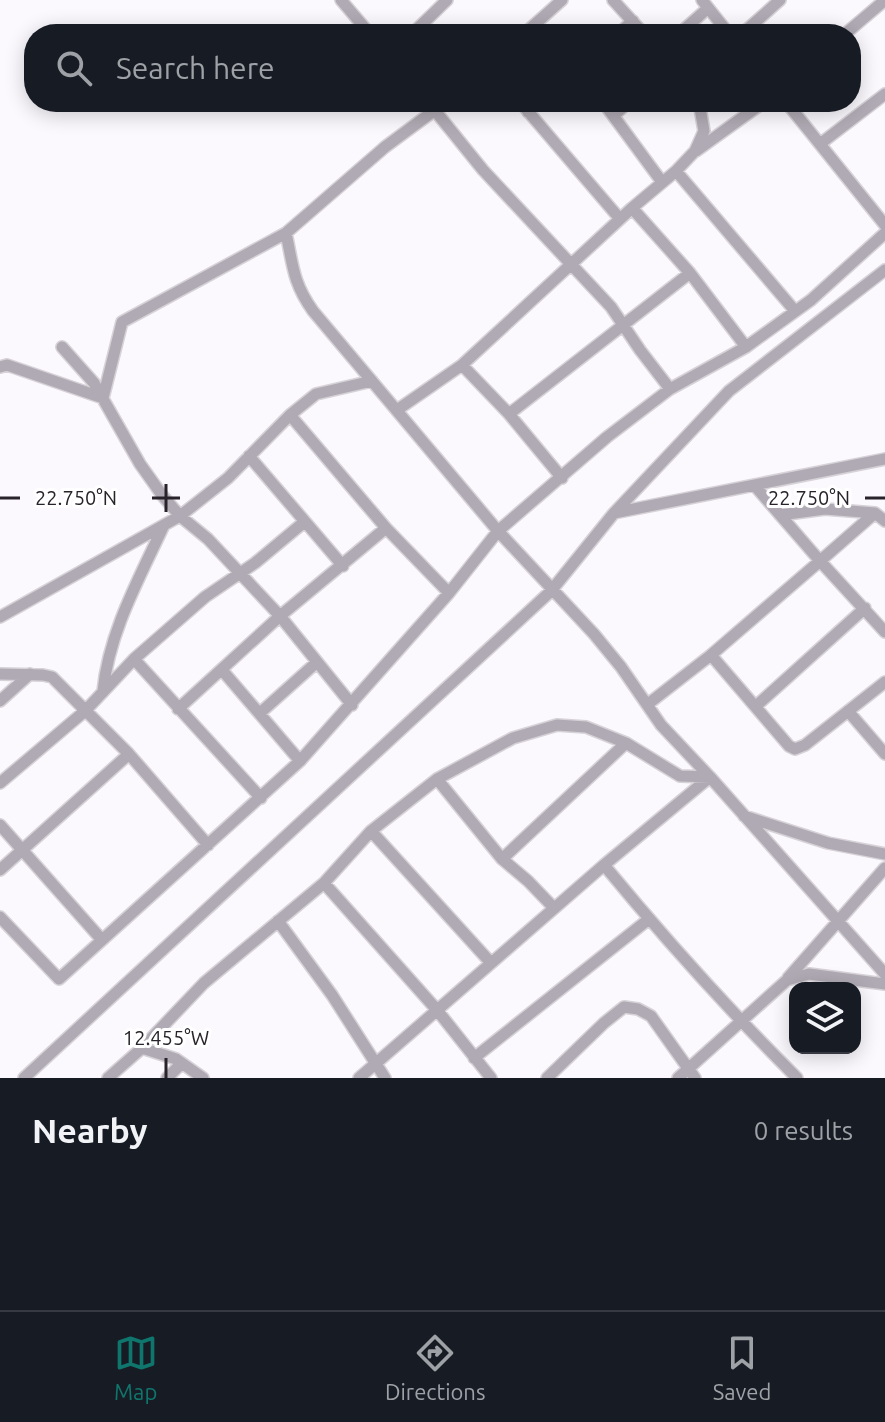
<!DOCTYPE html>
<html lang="en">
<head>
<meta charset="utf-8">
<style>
  :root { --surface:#171b24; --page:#20242c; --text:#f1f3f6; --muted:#9ea1a6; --line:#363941; --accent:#0f766e }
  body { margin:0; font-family:Ubuntu,sans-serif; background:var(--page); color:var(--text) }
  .controls { position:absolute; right:24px; bottom:24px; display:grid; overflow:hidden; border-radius:16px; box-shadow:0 4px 20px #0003 }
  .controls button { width:72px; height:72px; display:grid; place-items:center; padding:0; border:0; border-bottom:2px solid var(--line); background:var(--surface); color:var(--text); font:40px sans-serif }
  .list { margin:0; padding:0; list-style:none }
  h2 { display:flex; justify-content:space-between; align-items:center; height:104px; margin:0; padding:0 32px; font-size:34px }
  h2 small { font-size:26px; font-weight:400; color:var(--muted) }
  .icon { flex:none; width:44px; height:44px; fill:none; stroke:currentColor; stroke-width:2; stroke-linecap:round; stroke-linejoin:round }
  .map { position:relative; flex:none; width:885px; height:1078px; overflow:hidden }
  .search { position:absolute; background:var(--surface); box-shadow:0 4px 20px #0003; left:24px; right:24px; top:24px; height:88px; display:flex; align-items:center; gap:20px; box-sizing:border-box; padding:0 28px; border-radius:32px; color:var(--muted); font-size:30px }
  .sheet { height:232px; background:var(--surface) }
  nav { display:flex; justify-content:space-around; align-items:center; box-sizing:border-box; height:112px; border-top:2px solid var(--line); background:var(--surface); font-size:22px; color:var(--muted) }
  nav a { display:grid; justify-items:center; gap:4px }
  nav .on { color:var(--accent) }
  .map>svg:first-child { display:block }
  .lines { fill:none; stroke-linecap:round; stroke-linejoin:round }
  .minor-casing { stroke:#d6d2d8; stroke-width:14 }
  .minor { stroke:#b0aab4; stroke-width:11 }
  .ticks { fill:none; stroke:#28232b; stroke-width:3 }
  .ticks-label { font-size:20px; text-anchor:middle; fill:#28232b; stroke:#fff; stroke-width:6; stroke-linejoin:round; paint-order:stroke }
</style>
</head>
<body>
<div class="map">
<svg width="885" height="1078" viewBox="0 0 885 1078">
  <rect width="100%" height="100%" fill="#fcf9fe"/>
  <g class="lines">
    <g class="minor-casing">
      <path id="minor" d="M341 0 370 34
        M613 0 644 34
        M702 0 729 34
        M412 34 447 0
        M524 34 562 0
        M618 34 633 21
        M679 34 708 8
        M742 34 780 0
        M845 34 885 0
        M428 102 483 170 611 307 640 350 670 389
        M520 102 620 219
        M603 102 662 182
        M786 102 885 225
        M435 110 445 102
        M528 112 539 102
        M614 115 629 102
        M820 144 885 94
        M696 151 764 102
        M676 171 795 311
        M632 208 690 273 746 347
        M286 233C293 266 293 283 313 311L498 531 594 634 621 667 661 725 710 777 604 865 359 1078
        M62 347 94 383 140 464 162 495 180 516 208 539 280 616 352 705
        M462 365 509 414 562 478
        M0 367 7 365 103 398 122 322 286 233 385 147 435 110
        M397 410 462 365 632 208 676 171 695 151 704 131 699 102
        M509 414 690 273
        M290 415 386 528 449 593
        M249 456 343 566
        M755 486 820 561 875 513
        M614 513 885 459
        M780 515 825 509 875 513 885 521
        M0 617 180 516 228 478 290 415 316 394 372 381
        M711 655 789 746 795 749 805 745 885 682
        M134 659 261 798
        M222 670 300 761
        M0 674 43 675 52 677 129 754 208 845
        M103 691C109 632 139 579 164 525
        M0 701 30 674
        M648 704 711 655 820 561 885 632
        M756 706 865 608
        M178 709 280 616 386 528
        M848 711 885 754
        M260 713 317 662
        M437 779 502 859 528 881 554 908
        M0 783 85 711 134 659 205 597 255 563 303 523
        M744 816 828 843 885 854
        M0 825 102 940
        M371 831 491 963
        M502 859 626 743
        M604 865C665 939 729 1010 797 1078
        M0 870 129 754
        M324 883 437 1010 491 1078
        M0 917 59 979 300 761 449 593 498 531 607 437 670 389 746 347 811 300 885 233
        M278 921 332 995 385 1078
        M788 978 885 868
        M142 1048 176 1059 203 1078
        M474 1058 649 919
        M24 1078 551 591 614 513 729 391 885 270
        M108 1078 142 1048 204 983 324 883 371 831 437 779 513 738 557 725 586 727 626 743 680 776 710 777 885 974
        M167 1078 182 1063
        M547 1078 604 1023 624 1007 638 1009 651 1016 695 1078
        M678 1078 787 980 809 974 885 984"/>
    </g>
    <use href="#minor" class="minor"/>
  </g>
  <path class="ticks" d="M166 484V512M0 498H20M152 498H180M865 498H885M166 1058V1078"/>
  <g class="ticks-label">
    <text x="76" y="505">22.750°N</text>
    <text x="809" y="505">22.750°N</text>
    <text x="166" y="1045">12.455°W</text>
  </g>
</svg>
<div class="controls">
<button><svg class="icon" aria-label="layers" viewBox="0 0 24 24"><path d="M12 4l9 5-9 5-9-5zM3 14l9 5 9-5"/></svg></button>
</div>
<div class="search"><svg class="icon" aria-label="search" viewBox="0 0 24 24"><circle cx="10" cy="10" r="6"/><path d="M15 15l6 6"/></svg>Search here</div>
</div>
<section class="sheet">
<h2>Nearby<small>0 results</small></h2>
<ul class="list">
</ul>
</section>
<nav>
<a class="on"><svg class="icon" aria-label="map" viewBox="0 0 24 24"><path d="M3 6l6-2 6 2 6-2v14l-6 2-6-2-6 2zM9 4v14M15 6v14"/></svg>Map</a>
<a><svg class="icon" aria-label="directions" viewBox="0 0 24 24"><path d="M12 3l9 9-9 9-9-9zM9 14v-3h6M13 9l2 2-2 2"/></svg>Directions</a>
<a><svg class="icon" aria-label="saved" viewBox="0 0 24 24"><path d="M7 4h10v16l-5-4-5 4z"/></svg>Saved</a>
</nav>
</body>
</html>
